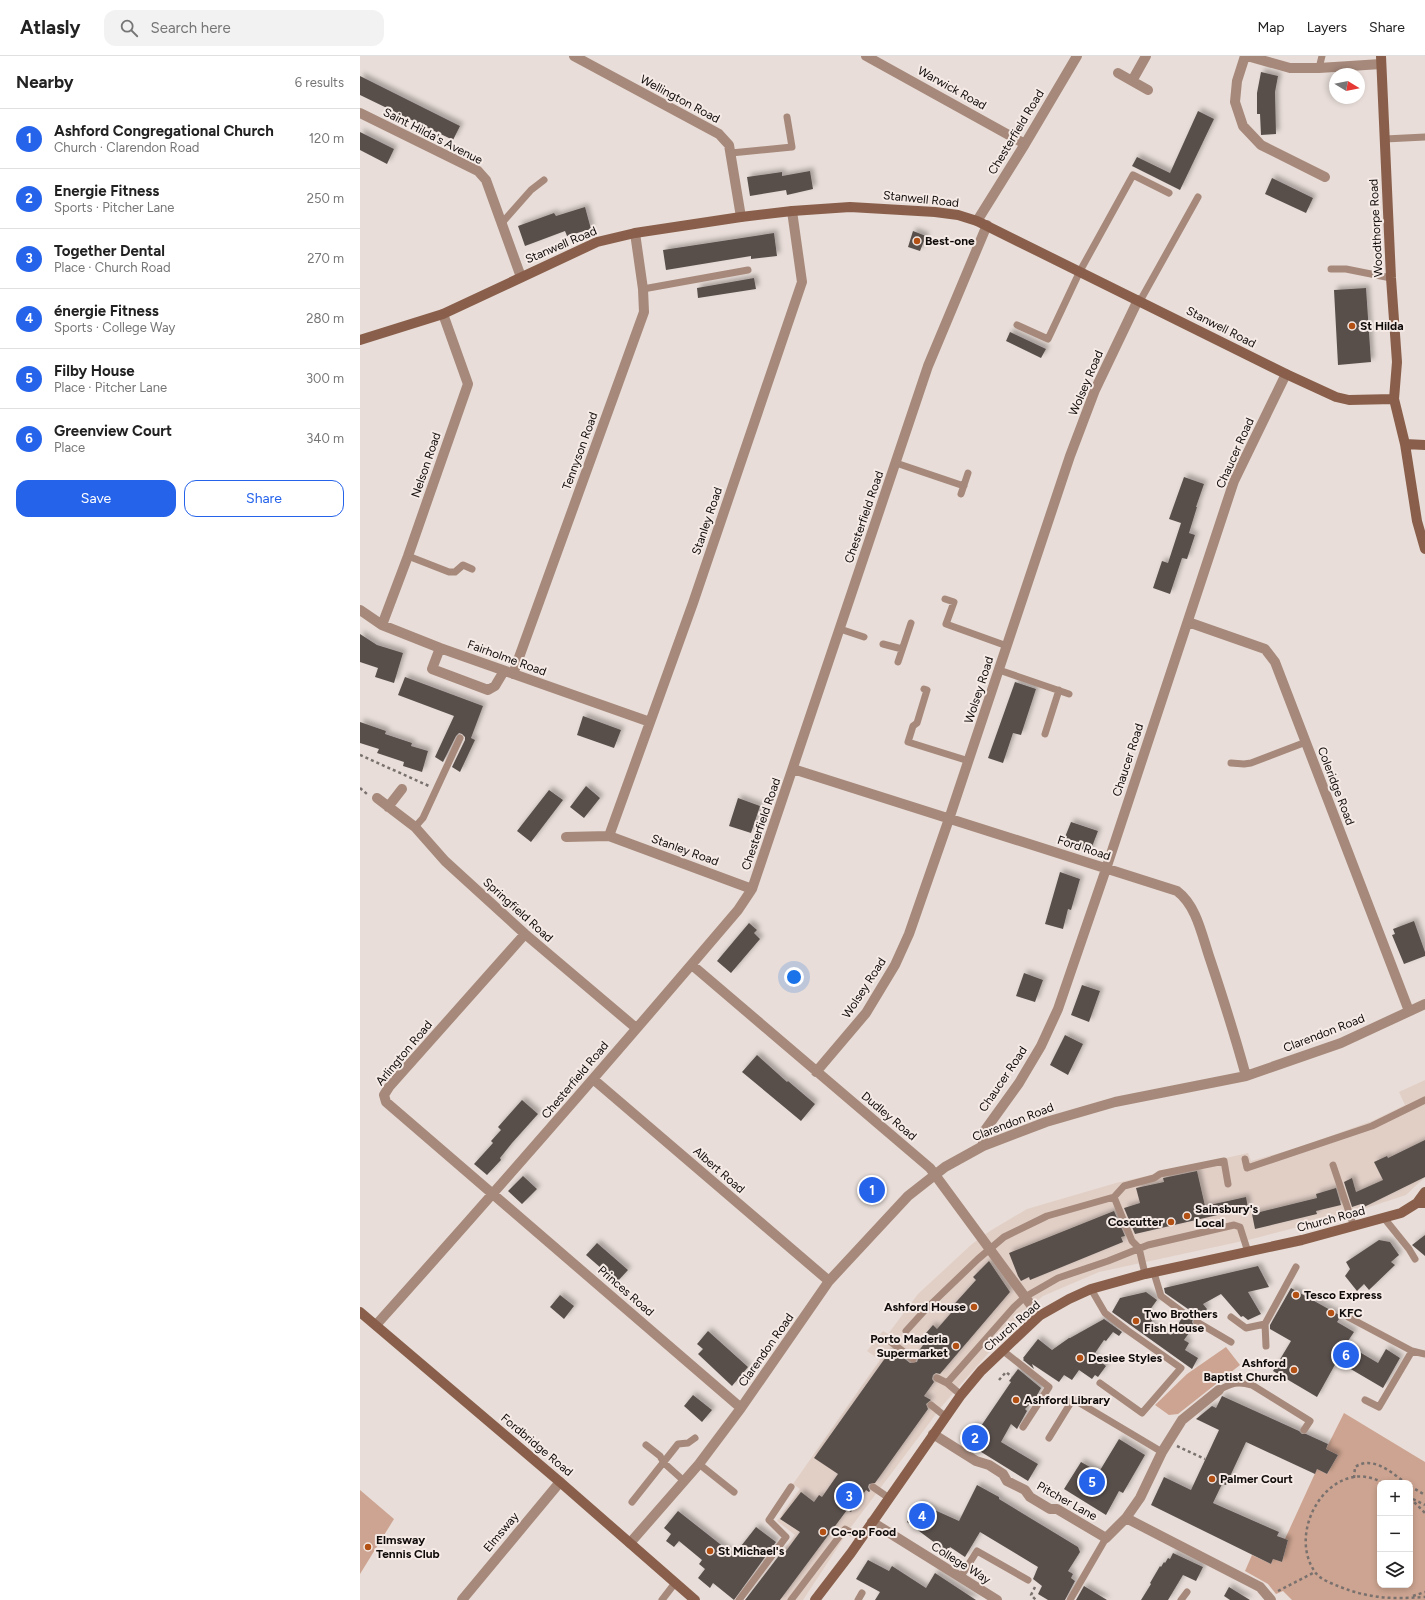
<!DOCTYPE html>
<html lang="en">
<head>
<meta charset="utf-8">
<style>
  :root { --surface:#fff; --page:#f2f2f2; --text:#222; --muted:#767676; --line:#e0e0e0; --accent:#2563eb }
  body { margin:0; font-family:Figtree,sans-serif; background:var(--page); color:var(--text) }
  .controls { position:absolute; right:12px; bottom:12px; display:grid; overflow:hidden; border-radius:8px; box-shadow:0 2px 6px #0003 }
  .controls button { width:36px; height:36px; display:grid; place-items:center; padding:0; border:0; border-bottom:1px solid var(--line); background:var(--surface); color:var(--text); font:20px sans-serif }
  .compass { position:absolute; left:969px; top:12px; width:36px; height:36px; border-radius:50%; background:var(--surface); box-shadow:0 2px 6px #0003; rotate:100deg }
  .you { position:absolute; left:434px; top:921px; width:14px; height:14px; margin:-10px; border:3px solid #fff; border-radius:50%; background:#1a73e8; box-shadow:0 0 0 6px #1a73e833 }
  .badge { display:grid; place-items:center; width:26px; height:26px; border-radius:50%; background:var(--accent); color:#fff; font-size:13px; font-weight:700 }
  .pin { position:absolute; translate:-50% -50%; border:2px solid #fff; box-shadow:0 1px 4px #0006 }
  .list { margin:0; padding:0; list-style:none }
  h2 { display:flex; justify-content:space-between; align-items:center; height:52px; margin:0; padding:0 16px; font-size:17px }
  h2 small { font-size:13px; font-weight:400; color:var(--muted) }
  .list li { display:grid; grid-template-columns:26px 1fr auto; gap:12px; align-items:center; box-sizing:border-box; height:60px; padding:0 16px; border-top:1px solid var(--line) }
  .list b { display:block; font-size:15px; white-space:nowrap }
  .list p { margin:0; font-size:13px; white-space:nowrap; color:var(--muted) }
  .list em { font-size:13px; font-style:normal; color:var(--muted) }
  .actions { display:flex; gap:8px; padding:12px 16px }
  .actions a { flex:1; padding:9px 0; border:1px solid var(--accent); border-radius:12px; text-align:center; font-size:14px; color:var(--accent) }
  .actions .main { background:var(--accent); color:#fff }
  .icon { flex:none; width:22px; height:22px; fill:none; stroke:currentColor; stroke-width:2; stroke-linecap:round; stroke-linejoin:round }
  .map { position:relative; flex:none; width:1065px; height:1544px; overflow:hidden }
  header { display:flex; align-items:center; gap:24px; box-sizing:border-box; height:56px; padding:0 20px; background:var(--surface); border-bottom:1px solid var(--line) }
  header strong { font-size:19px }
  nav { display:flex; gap:22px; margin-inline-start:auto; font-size:14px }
  .search { width:280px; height:36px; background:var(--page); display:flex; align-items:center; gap:10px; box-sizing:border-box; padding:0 14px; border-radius:12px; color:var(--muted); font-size:15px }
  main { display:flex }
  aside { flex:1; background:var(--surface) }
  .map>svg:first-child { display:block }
  .built { fill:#e1cfc6 }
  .green { fill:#cda491; fill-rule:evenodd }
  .building { fill:#59504c; filter:url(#shadow) }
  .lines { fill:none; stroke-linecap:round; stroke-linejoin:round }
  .path { stroke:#79716e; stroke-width:2.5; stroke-dasharray:3 3; stroke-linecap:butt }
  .lane { stroke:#a6897b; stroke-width:7 }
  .street { stroke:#a6897b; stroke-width:10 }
  .secondary { stroke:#895f4b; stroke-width:10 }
  .poi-dot { fill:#b35115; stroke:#f5eae5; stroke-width:1.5 }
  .labels { text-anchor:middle; stroke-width:4; stroke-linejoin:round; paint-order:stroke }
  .street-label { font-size:12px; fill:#0f0b0a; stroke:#f5eae5 }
  .poi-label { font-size:12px; font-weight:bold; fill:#0f0b0a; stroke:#f5eae5; text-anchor:start }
</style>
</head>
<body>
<header>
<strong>Atlasly</strong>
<div class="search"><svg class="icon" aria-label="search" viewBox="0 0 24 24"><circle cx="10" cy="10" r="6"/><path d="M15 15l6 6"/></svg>Search here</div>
<nav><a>Map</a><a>Layers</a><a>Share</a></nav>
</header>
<main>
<aside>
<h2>Nearby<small>6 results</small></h2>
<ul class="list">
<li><span class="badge">1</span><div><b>Ashford Congregational Church</b><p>Church · Clarendon Road</p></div><em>120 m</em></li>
<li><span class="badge">2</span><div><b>Energie Fitness</b><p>Sports · Pitcher Lane</p></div><em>250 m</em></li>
<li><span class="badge">3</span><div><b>Together Dental</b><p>Place · Church Road</p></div><em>270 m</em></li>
<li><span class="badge">4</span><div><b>énergie Fitness</b><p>Sports · College Way</p></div><em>280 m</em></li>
<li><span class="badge">5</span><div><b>Filby House</b><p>Place · Pitcher Lane</p></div><em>300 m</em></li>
<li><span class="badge">6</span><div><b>Greenview Court</b><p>Place</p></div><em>340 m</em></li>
</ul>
<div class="actions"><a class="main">Save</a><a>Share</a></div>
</aside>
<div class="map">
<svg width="1065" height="1544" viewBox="0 0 1065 1544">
  <defs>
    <filter id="shadow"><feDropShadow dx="3.5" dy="-3.5" stdDeviation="2" flood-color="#0004"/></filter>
  </defs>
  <rect width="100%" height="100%" fill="#e8ddd8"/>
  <path class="built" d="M1065 1024V1121L1046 1139 985 1159 892 1183 739 1216 683 1240 666 1254 582 1350 491 1471 443 1544H387L435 1479 417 1465 440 1433 433 1428 520 1304 507 1295 523 1275 528 1278 558 1238 612 1188 630 1175 667 1153 756 1127 888 1097 891 1105 937 1092 1012 1065 1045 1049 1039 1036Z"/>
  <path class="green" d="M866 1291 880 1309 818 1358 809 1359 795 1349 827 1318Z
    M984 1357 1065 1406V1544H932L923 1535 916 1538 908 1528 885 1515 892 1499 911 1508 913 1503 922 1506 928 1484 925 1483 957 1413 967 1418 978 1399 966 1393ZM1020 1427H1050V1529H1020Z
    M0 1434 34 1463 0 1518Z"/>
  <path class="building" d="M901 16 918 20 915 36 916 78 901 79 900 58H897V37Z
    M0 20 100 70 93 84 0 39Z
    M838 55 854 63 820 134 772 110 777 101 810 117Z
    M0 76 34 93 27 108 0 94Z
    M450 115 453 133 427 139 426 134 390 140 387 121 422 116V120Z
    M912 122 953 142 946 157 905 138Z
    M225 151 231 173 207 180 205 175 165 190 158 170 194 157 196 160Z
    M553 175 566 180 560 195 548 191Z
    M414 177 417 200 391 203V200L306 214 303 194Z
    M394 222 396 233 338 242 337 232Z
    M1006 232 1011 306 978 309 974 234Z
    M650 276 686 293 681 302 646 285Z
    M824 421 844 428 836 451H837L829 477 835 479 827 503 822 502 810 538 793 532 802 505 808 507 821 467 809 463Z
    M0 578 17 589 43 597 34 627 15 621 18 612 0 606Z
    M45 621 123 650 111 682 115 684 100 716 92 711 105 684V681L102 678 99 677 96 680 83 706 75 701 94 660 38 639Z
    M655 626 676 633 661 679 653 677 643 707 628 702Z
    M223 660 261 674 254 692 217 679Z
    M0 666 26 675 25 678 52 687 51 690 68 695 62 716 43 710 44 706 17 697 19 693 0 687Z
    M226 730 240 742 224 762 210 751Z
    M189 734 203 744 171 786 157 775Z
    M378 742 400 750 391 777 369 770Z
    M711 766 738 775 730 796 703 786Z
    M700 816 720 823 711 854 708 853 703 873 685 868Z
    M1054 865 1065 896V900L1044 908 1032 879 1035 878 1033 873Z
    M389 867 397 874 394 877 400 883 371 917 357 905Z
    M664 917 683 924 675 946 656 940Z
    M722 929 740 935 729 966 711 959Z
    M705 979 723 988 708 1019 690 1009Z
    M397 999 427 1026 428 1025 455 1048 441 1065 382 1016Z
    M162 1044 178 1058 152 1087 140 1102 141 1104 127 1119 114 1108 133 1087 131 1085 141 1074 138 1071Z
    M1065 1084V1121L1002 1152 1001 1148 992 1151 984 1126 992 1122 996 1136 1023 1124 1014 1106 1027 1100 1028 1102Z
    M837 1115 845 1150 886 1141 888 1152 775 1178 764 1152 780 1147 776 1132 804 1126 803 1122Z
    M163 1120 177 1133 162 1148 148 1135Z
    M976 1132 981 1149 956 1155 957 1158 895 1173 892 1158 957 1142 956 1138Z
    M754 1155 765 1180 761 1181 763 1186 670 1224 669 1221 661 1225 658 1220 649 1197Z
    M1065 1179V1200L1052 1189Z
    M1019 1184 1030 1186 1039 1199 1031 1206 1035 1209 1009 1234 1004 1228 997 1235 985 1220 990 1213 986 1206Z
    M237 1187 268 1214 257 1226 226 1199Z
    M629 1205 650 1236 580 1318 576 1317 573 1319 572 1323 574 1326 564 1340 571 1344 566 1348 568 1353 515 1427 509 1428 508 1431 510 1435 509 1436 506 1434 491 1456 487 1454 420 1544H385L424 1493 426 1495 440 1476 420 1463 441 1436 454 1446 459 1439 462 1441 478 1418 454 1402 523 1305 532 1293 550 1307 557 1306 558 1303 556 1299 570 1279 566 1277 573 1269 577 1273 591 1257 588 1255 616 1224 613 1221Z
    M898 1210 909 1231 888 1236 901 1258 888 1264 883 1260 881 1261 861 1238 843 1248 847 1253 840 1262 837 1261 833 1263 832 1266 834 1270 824 1284 829 1287 825 1294 838 1302 832 1313 752 1256 760 1242 786 1236 797 1244 787 1258 793 1262 790 1269 811 1279 822 1262H827L830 1258 828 1253 805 1237 804 1232Z
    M931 1232 981 1260 977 1266 994 1276 986 1288 1018 1307 1026 1293 1040 1302 1023 1332 977 1305 957 1341 913 1315 931 1285 910 1273V1269Z
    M200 1239 214 1250 204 1263 190 1251Z
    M744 1263 762 1276 759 1280 753 1276 746 1285 744 1284 733 1300 746 1310 738 1321 735 1319 732 1323 719 1314 712 1324 704 1319 699 1326 672 1308 674 1313 663 1304 664 1303 663 1302 678 1283 692 1294 709 1282H710Z
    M348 1275 388 1311 372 1330 338 1298 343 1293 337 1288Z
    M658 1313 681 1332 675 1343 665 1353 667 1355 657 1373 651 1368 641 1386 678 1408 668 1425 605 1386 614 1369 619 1373 651 1326 649 1325Z
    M333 1339 352 1354 342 1366 324 1350Z
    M862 1340 939 1375 942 1378H946L968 1388 966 1393 978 1399 967 1418 957 1413 955 1418 886 1386 866 1429 862 1428 853 1447 919 1476 917 1480 928 1484 922 1506 913 1503 911 1508 791 1449 804 1421 831 1434 859 1374 836 1363 852 1350 856 1352Z
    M759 1383 785 1399 763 1437 759 1435 746 1459 704 1433 721 1406 739 1416Z
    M617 1429 639 1441V1443L718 1491 720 1496 708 1515 713 1518 711 1522 715 1525 705 1544H688L678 1538 682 1530 673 1523 678 1511 620 1476 605 1501 590 1491 587 1496 547 1466 559 1447 599 1465Z
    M318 1455 374 1499 396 1471 416 1486 374 1544 353 1527 350 1532 338 1522 345 1513 339 1508 342 1504 319 1485 314 1491 306 1485 311 1478 304 1472Z
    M813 1497 843 1511 836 1525 823 1519 808 1544H781L791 1528 790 1527 800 1510 801 1511 804 1506 805 1507 808 1502 810 1503Z
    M508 1504 529 1515 532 1510 566 1532 575 1517 616 1544H515L520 1536 496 1523Z
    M724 1530 747 1544H716Z
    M869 1531 890 1544H870L864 1540Z"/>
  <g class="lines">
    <path class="path" d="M0 699 69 730
      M0 732 7 738
      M639 1324 646 1316 652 1321
      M817 1390 845 1403
      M994 1422 995 1411C1013 1399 1032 1417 1046 1427
      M1023 1427C973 1398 925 1473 955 1516 960 1523 970 1527 978 1530 1010 1543 1032 1543 1065 1541
      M1050 1430 1065 1439
      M1050 1442 1065 1457
      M1053 1443 1065 1449
      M675 1531 671 1539 676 1544
      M918 1535 955 1516
      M1053 1540 1065 1536"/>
    <path class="lane" d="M959 12 962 0
      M1025 83 1065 81
      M371 97 432 91 427 61
      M141 168 171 134 184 124
      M971 213H986L1031 222
      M283 233 388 214
      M780 245 838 141
      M657 269 688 283 720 215 773 119 809 137
      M536 407 604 430
      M601 438 608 417
      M48 500 89 516H95L103 509 112 513
      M585 543 594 546 586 568 647 590
      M480 573 504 581
      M523 588 542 593
      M538 606 551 567
      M639 614 709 638
      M564 633 567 634 557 667 553 670 548 686 609 705
      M685 678 699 634
      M871 707 884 708 891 707 946 686
      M55 771 63 762 100 682
      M885 1103 887 1112 1012 1070 1065 1044
      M973 1109 994 1171
      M754 1141 764 1130 794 1122 800 1118 864 1105 868 1128
      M1024 1162 1049 1193 1055 1203
      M794 1217 801 1240 825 1258
      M731 1233 745 1257 767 1274 821 1312 782 1357 740 1327
      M871 1261 886 1272 905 1268 936 1211
      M988 1261 1052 1295
      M837 1266 871 1286
      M905 1268 906 1290
      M546 1275 566 1253 618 1203 644 1181 687 1160 754 1141 772 1185 779 1192 785 1218
      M527 1283 553 1303
      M642 1294 689 1331 663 1371
      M577 1322 587 1327
      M859 1334C872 1327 877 1325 892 1329L950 1365 944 1374
      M601 1339 587 1327 654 1251 665 1241 698 1222 748 1205 788 1189 874 1169 880 1171 888 1196
      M1005 1344 1019 1351 1052 1295 1065 1298
      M571 1349 586 1361
      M689 1382 713 1343 802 1396
      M286 1389 300 1400 304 1407 324 1425
      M339 1408 374 1436
      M513 1431 529 1442
      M272 1446 318 1388 328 1387 335 1382
      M600 1522 617 1495 668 1524
      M302 1544 315 1527
      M379 1544 426 1481 409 1464 431 1431
      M431 1544 485 1473 501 1482
      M498 1544 502 1537
      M710 1544 746 1482
      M821 1544 827 1536"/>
    <path class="street" d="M214 0 359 78 369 89 381 161
      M506 0 665 88
      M885 0 877 25 875 46 883 70 901 89 965 121
      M887 0 930 12H959L1021 8
      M758 17 788 34
      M772 25 786 0
      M0 57 118 115 126 124 161 221
      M617 165 665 88 717 0
      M0 554 22 569 80 592 290 666
      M828 566 905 593 915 606 1049 955
      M22 569 48 500 108 328 83 258
      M80 592 72 613 128 634 135 630 144 615
      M153 618 284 256 283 233 275 177
      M433 713 817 835C837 850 842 880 850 903 863 942 875 980 886 1020
      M17 742 55 771 85 805 165 878 276 972
      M28 751 42 733
      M206 781 249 780
      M392 833 249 780 333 547 442 226 432 155
      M165 878 29 1031 24 1039 26 1046 381 1352
      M332 909 570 1112 679 1260
      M456 1016 506 957 535 909 549 878 589 763 710 400 735 334 778 244
      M233 1023 469 1225
      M623 1090V1077L659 1027 681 990 698 953 746 813 874 425 926 318
      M16 1269C138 1133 259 994 378 854L392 833 568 310 627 169
      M573 1378 616 1405 629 1409 643 1418 647 1425 665 1434 670 1441 690 1453H697L746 1482 766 1462 780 1442 802 1396 822 1364 859 1334
      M766 1462 900 1531 911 1544
      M512 1466 637 1544
      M270 1487 339 1408 381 1352 469 1225 548 1140 585 1111 623 1090 686 1066 755 1046 886 1020 981 987 1065 948
      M102 1544 200 1426"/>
    <path class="secondary" d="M1021 0 1031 222 1037 306 1034 343 1045 388 1057 465 1065 493
      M0 284 83 258 237 186 275 177 381 161 432 155 490 151 575 156 598 159 617 165 926 318 976 341 989 344 1034 343
      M1045 388 1065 389
      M1057 1147 1065 1136
      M0 1256 200 1426 335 1544
      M455 1544 491 1497 601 1339 621 1315 679 1260 709 1243 731 1233 785 1218 942 1184 1041 1157 1057 1147H1065"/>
  </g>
  <g class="poi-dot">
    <circle cx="557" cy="185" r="4"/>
    <circle cx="992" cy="270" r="4"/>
    <circle cx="827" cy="1160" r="4"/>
    <circle cx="811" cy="1166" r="4"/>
    <circle cx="936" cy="1239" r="4"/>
    <circle cx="614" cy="1251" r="4"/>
    <circle cx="971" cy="1257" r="4"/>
    <circle cx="776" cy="1265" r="4"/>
    <circle cx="596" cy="1290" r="4"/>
    <circle cx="720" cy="1302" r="4"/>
    <circle cx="934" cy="1314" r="4"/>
    <circle cx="656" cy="1344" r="4"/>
    <circle cx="852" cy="1423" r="4"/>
    <circle cx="463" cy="1476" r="4"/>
    <circle cx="8" cy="1491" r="4"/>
    <circle cx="350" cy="1495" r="4"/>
  </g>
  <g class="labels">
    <g class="street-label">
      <text transform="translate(592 32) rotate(29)" y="4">Warwick Road</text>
      <text transform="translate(320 43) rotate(28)" y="4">Wellington Road</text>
      <text transform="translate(656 76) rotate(-59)" y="4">Chesterfield Road</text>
      <text transform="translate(73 80) rotate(27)" y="4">Saint Hilda's Avenue</text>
      <text transform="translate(561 143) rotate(6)" y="4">Stanwell Road</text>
      <text transform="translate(1016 172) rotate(-93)" y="4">Woodthorpe Road</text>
      <text transform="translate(201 189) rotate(-23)" y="4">Stanwell Road</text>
      <text transform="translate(861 271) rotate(27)" y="4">Stanwell Road</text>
      <text transform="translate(726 327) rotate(-67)" y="4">Wolsey Road</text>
      <text transform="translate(220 395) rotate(-70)" y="4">Tennyson Road</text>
      <text transform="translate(875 397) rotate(-66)" y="4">Chaucer Road</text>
      <text transform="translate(66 409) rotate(-71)" y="4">Nelson Road</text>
      <text transform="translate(504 461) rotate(-71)" y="4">Chesterfield Road</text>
      <text transform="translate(347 465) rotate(-71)" y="4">Stanley Road</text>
      <text transform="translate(147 602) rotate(20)" y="4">Fairholme Road</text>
      <text transform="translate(619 634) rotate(-72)" y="4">Wolsey Road</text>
      <text transform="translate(768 704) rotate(-72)" y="4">Chaucer Road</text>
      <text transform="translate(976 730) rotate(69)" y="4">Coleridge Road</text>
      <text transform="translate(401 768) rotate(-71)" y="4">Chesterfield Road</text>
      <text transform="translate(724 792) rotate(18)" y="4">Ford Road</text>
      <text transform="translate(325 794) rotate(20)" y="4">Stanley Road</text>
      <text transform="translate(158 854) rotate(42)" y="4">Springfield Road</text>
      <text transform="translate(504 932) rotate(-57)" y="4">Wolsey Road</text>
      <text transform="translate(964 977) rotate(-21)" y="4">Clarendon Road</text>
      <text transform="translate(44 997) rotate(-50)" y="4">Arlington Road</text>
      <text transform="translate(643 1023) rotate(-56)" y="4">Chaucer Road</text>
      <text transform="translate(215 1024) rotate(-50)" y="4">Chesterfield Road</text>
      <text transform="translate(529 1060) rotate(40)" y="4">Dudley Road</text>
      <text transform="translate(653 1066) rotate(-21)" y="4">Clarendon Road</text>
      <text transform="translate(359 1114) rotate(41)" y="4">Albert Road</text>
      <text transform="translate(971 1163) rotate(-15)" y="4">Church Road</text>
      <text transform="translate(266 1235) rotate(41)" y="4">Princes Road</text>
      <text transform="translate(652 1270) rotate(-41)" y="4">Church Road</text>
      <text transform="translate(406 1294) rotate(-55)" y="4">Clarendon Road</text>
      <text transform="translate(177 1389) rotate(40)" y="4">Fordbridge Road</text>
      <text transform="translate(707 1445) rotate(29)" y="4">Pitcher Lane</text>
      <text transform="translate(141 1476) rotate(-50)" y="4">Elmsway</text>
      <text transform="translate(601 1507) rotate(32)" y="4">College Way</text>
    </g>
    <g class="poi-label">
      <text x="565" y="189">Best-one</text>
      <text x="1000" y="274">St Hilda</text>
      <text x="835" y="1157">Sainsbury's<tspan x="835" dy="14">Local</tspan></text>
      <text x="803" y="1170" text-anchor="end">Coscutter</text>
      <text x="944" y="1243">Tesco Express</text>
      <text x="606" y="1255" text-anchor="end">Ashford House</text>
      <text x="979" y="1261">KFC</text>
      <text x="784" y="1262">Two Brothers<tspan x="784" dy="14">Fish House</tspan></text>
      <text x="588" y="1287" text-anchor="end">Porto Maderia<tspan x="588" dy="14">Supermarket</tspan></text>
      <text x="728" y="1306">Desiee Styles</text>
      <text x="926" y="1311" text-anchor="end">Ashford<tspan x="926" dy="14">Baptist Church</tspan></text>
      <text x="664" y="1348">Ashford Library</text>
      <text x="860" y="1427">Palmer Court</text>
      <text x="471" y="1480">Co-op Food</text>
      <text x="16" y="1488">Elmsway<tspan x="16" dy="14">Tennis Club</tspan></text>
      <text x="358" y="1499">St Michael's</text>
    </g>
  </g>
</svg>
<div class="controls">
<button>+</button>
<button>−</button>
<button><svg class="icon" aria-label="layers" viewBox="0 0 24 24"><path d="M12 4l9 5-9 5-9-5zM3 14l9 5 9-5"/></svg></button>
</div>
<svg class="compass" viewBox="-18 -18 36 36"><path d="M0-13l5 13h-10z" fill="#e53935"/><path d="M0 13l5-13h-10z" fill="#767676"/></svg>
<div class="you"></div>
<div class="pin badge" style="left:512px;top:1134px">1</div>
<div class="pin badge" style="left:615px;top:1382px">2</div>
<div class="pin badge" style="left:489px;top:1440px">3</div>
<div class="pin badge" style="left:562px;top:1460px">4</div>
<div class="pin badge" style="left:732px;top:1426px">5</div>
<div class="pin badge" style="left:986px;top:1299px">6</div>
</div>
</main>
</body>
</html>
